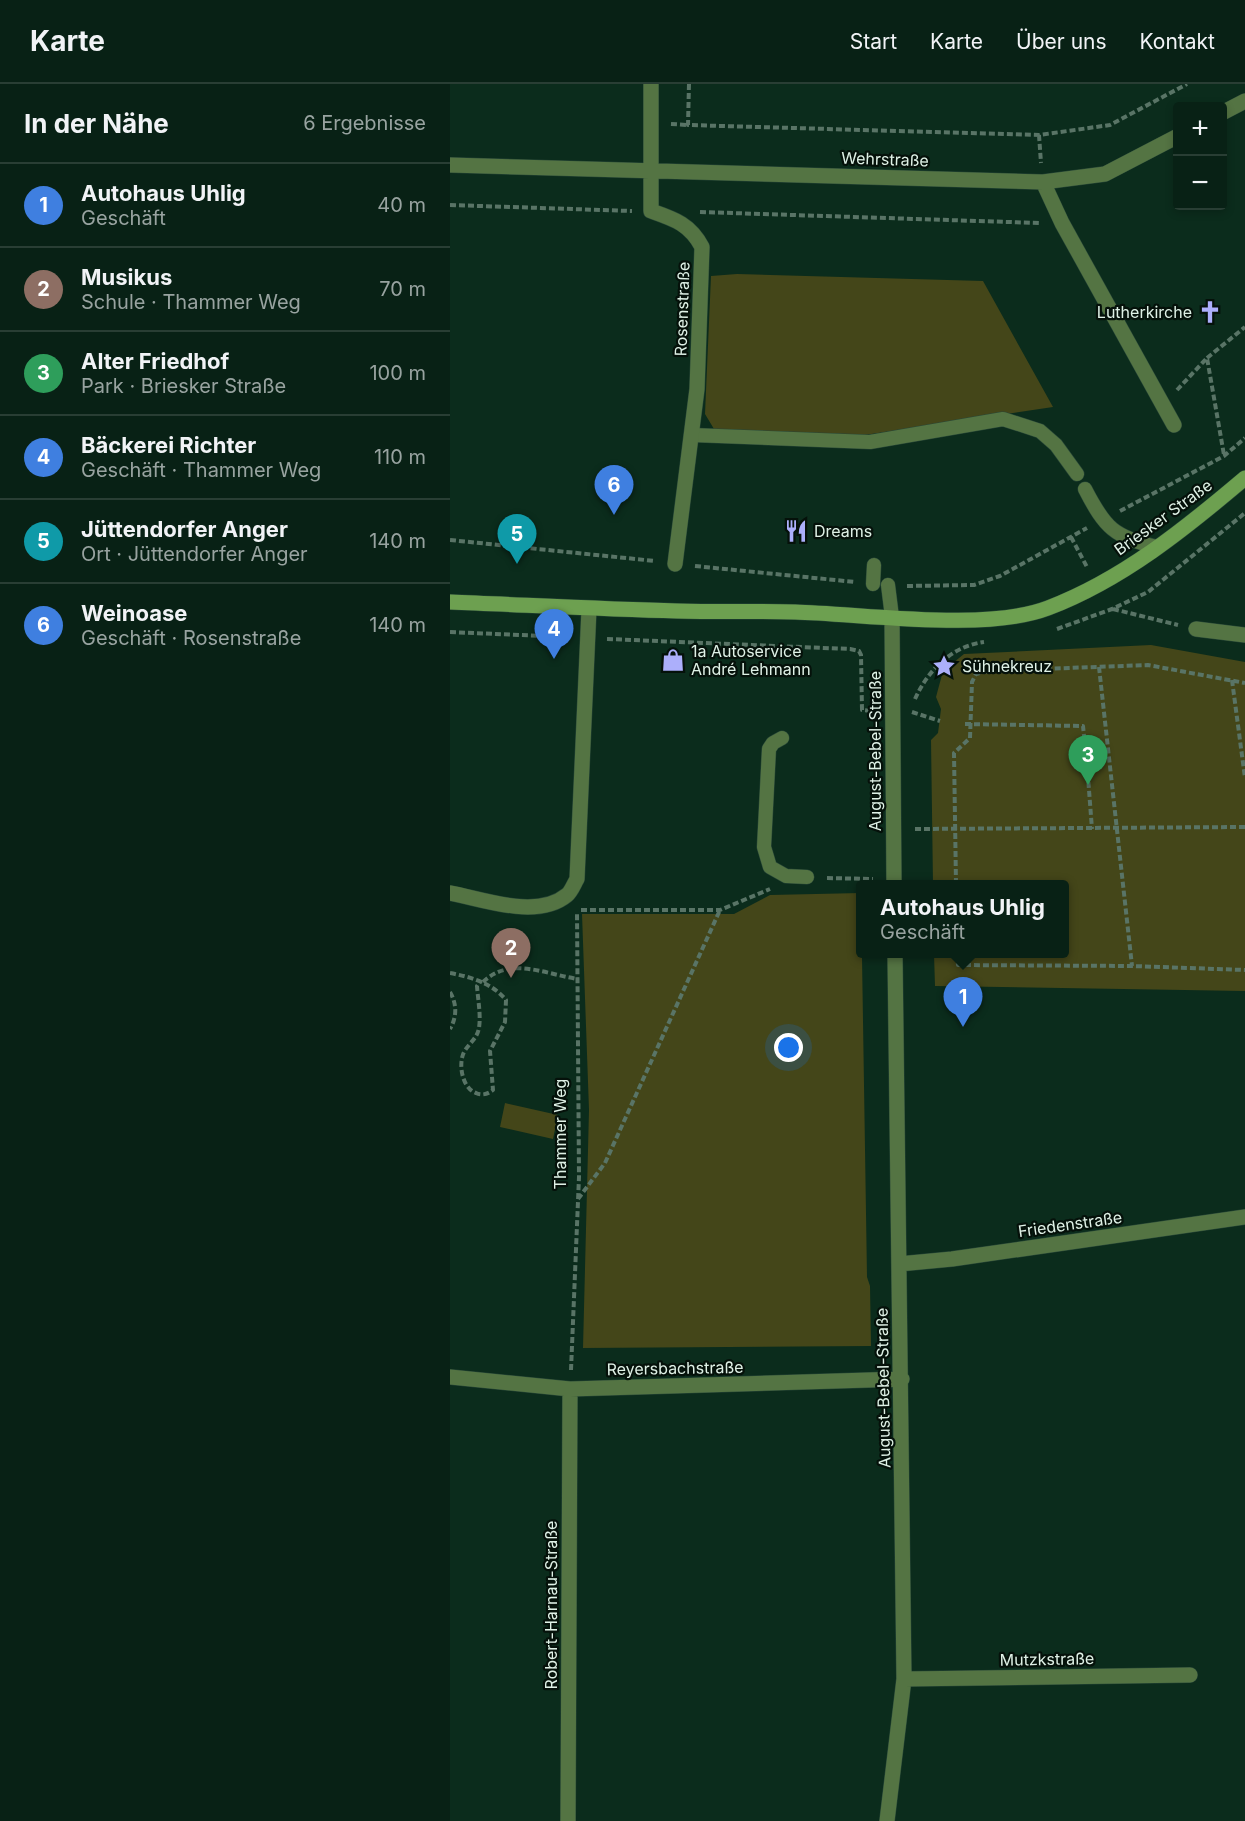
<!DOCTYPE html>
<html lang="de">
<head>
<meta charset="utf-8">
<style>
  :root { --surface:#082115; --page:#11291e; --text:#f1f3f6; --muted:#98a3a0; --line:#293e34; --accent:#b45309 }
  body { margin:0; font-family:Inter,sans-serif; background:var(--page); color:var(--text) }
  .controls { position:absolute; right:18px; top:18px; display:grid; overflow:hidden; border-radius:6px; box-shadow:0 3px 9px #0003 }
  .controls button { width:54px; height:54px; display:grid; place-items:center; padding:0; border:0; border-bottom:2px solid var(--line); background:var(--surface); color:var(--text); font:30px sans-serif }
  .you { position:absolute; left:339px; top:964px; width:21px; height:21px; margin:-15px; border:4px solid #fff; border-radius:50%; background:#1a73e8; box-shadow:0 0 0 9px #1a73e833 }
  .badge { display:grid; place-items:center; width:39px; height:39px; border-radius:50%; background:var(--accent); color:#fff; font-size:20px; font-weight:700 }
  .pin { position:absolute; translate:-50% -50px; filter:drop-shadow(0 2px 3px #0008) }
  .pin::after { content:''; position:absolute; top:32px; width:21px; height:18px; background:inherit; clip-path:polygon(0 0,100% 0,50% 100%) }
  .popup { position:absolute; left:406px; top:796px; width:213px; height:78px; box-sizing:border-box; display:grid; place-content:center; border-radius:6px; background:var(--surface); filter:drop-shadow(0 2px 4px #0005); font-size:20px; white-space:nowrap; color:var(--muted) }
  .popup b { font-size:22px; color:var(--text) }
  .popup::after { content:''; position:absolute; left:50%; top:100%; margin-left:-12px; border:12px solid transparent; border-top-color:var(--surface) }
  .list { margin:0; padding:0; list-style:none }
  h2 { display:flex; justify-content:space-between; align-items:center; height:78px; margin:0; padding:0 24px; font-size:26px }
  h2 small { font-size:20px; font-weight:400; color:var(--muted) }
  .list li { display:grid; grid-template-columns:39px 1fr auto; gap:18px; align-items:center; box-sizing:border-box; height:84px; padding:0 24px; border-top:2px solid var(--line) }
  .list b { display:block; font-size:22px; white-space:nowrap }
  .list p { margin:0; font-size:20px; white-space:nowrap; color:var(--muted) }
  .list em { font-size:20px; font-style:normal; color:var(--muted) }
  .map { position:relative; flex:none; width:795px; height:1737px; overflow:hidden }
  header { display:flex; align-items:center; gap:36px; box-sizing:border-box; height:84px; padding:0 30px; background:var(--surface); border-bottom:2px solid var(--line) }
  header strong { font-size:28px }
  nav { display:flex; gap:33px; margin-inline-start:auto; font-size:21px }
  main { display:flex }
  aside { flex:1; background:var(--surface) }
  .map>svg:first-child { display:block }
  .green { fill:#444619 }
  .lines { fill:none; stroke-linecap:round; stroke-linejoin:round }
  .service-casing { stroke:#294838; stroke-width:15 }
  .minor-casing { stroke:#294838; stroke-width:16 }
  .secondary-casing { stroke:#294838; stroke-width:16 }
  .path { stroke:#597466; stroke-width:4; stroke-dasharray:6 3; stroke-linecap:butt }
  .service { stroke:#547443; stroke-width:14 }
  .minor { stroke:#547443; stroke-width:15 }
  .secondary { stroke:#6da050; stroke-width:15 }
  .labels { text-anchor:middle; stroke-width:4.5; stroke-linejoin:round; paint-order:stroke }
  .street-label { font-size:16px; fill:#dff1e6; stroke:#05110a }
  .poi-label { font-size:16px; fill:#dff1e6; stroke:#05110a; text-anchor:start }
</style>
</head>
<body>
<header>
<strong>Karte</strong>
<nav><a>Start</a><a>Karte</a><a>Über uns</a><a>Kontakt</a></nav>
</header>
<main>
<aside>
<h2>In der Nähe<small>6 Ergebnisse</small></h2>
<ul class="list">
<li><span class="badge" style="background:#3f7fe0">1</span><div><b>Autohaus Uhlig</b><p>Geschäft</p></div><em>40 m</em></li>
<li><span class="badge" style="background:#8d6e63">2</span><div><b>Musikus</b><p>Schule · Thammer Weg</p></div><em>70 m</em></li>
<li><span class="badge" style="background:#2e9e5b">3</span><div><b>Alter Friedhof</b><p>Park · Briesker Straße</p></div><em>100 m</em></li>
<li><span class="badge" style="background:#3f7fe0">4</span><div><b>Bäckerei Richter</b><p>Geschäft · Thammer Weg</p></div><em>110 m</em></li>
<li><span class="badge" style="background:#0f9aa8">5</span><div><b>Jüttendorfer Anger</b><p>Ort · Jüttendorfer Anger</p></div><em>140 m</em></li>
<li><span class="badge" style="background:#3f7fe0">6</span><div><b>Weinoase</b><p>Geschäft · Rosenstraße</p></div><em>140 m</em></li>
</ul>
</aside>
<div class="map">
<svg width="795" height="1737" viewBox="0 0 795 1737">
  <rect width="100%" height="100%" fill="#0b2c1c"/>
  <path class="green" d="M287 190 533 197 603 323 408 352 264 345 255 330 261 192Z
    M701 561 795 578V907L485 902 484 870H615V800H483L481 656 488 649 491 625 486 613 493 587 514 570Z
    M411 809 417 1193 420 1202 421 1262 133 1264 139 1026 132 830H284L320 811Z
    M55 1019 108 1031 103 1055 50 1043Z"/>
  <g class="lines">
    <g class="service-casing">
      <path id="service" d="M242 351 420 358 553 335 590 347 606 361 627 390
        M635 405C655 444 664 453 707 463
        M423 500 424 481
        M438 501 442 533
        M332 654 323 659 319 665 314 763 320 783 336 792 357 793"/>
    </g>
    <g class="minor-casing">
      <path id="minor" d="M201 0V127C224 135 240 140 252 163L247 305 225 480
        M772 29 795 17
        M0 81 593 98 612 139 724 341
        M593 98 655 90 728 52
        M442 533 444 800
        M746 545 795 551
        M0 809C33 815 87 836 117 811 121 808 124 800 127 795L139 525
        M449 1180 502 1175 795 1133
        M0 1293 120 1305 452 1295
        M454 1595 740 1591
        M118 1737 120 1305
        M437 1737 454 1595 445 870"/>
    </g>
    <g class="secondary-casing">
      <path id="secondary" d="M0 518C76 521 151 525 227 527 266 528 306 527 345 528 415 530 535 548 598 524 672 496 736 444 795 394"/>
    </g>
    <path class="path" d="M239 0 238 41 589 51 660 41 737 0
      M221 40 238 41
      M589 51 591 79
      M0 121 182 127
      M250 128 590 139
      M757 274 795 243
      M727 306 757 274 774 371
      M670 427 774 372 795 354
      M621 453 637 483
      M0 456 205 477
      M245 482 405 498
      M457 502 524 501 550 492 637 444
      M663 525 728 541
      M607 545 662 525 698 508 795 429
      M0 548 117 553
      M157 555 400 565 409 567 411 571 412 626 422 627
      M649 583 682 882
      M782 596 795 694
      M465 615C478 586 502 562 534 558
      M462 628 490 637
      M515 640 633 642 637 680H622
      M637 680 642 745
      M465 745 795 743
      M377 794 423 795
      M506 800 504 669 520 654 522 598 526 590 539 587 698 581 795 599
      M131 826H270L320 805
      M507 870 508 881 682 882 795 886
      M0 889C21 893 42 899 56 916L55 938 40 967 43 1006C38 1010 32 1012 26 1009 12 1004 8 980 14 968 19 959 27 955 29 944 31 931 28 916 27 902L31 897
      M33 898C60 872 94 890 128 895
      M0 908C7 920 7 933 0 945
      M128 1115 155 1079 270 826
      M121 1286 129 1093 127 829"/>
    <use href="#service" class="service"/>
    <use href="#minor" class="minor"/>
    <use href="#secondary" class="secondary"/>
  </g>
  <defs>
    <g id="church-bare" transform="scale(1.8)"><path d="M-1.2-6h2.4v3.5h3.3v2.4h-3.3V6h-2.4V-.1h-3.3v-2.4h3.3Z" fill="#acaffb" stroke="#05110a" stroke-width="2.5" paint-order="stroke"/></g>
    <g id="restaurant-bare" transform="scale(1.8)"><path d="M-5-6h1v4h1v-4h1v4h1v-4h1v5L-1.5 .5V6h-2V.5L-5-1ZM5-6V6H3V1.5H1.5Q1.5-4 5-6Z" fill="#acaffb" stroke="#05110a" stroke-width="2.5" paint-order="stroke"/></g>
    <g id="shop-bare" transform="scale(1.8)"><path d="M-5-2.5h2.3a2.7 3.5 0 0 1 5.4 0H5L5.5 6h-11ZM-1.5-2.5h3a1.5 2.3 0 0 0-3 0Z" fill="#acaffb" stroke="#05110a" stroke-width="2.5" paint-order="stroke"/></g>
    <g id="sight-bare" transform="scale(1.8)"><path d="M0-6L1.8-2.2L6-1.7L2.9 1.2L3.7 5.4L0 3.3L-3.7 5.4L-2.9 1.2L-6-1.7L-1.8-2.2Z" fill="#acaffb" stroke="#05110a" stroke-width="2.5" paint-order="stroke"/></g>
  </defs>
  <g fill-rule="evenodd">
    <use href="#church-bare" x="760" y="228"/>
    <use href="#restaurant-bare" x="346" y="447"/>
    <use href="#shop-bare" x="223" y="576"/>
    <use href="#sight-bare" x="494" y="582"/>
  </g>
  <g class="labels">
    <g class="street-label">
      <text transform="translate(435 75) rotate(2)" y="6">Wehrstraße</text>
      <text transform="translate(232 225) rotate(-88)" y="6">Rosenstraße</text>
      <text transform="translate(713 433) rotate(-36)" y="6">Briesker Straße</text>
      <text transform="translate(425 667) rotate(-90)" y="6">August-Bebel-Straße</text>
      <text transform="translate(110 1050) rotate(-90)" y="6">Thammer Weg</text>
      <text transform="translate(620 1140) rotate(-8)" y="6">Friedenstraße</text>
      <text transform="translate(225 1284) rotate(-1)" y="6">Reyersbachstraße</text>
      <text transform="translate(433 1304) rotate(-91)" y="6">August-Bebel-Straße</text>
      <text transform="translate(101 1521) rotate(-90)" y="6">Robert-Harnau-Straße</text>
      <text transform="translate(597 1575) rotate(-1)" y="6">Mutzkstraße</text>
    </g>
    <g class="poi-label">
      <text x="742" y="234" text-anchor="end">Lutherkirche</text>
      <text x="364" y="453">Dreams</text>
      <text x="241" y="573">1a Autoservice<tspan x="241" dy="18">André Lehmann</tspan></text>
      <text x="512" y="588">Sühnekreuz</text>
    </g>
  </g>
</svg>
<div class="controls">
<button>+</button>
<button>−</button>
</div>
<div class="you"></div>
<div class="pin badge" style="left:513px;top:943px;background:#3f7fe0">1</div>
<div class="popup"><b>Autohaus Uhlig</b>Geschäft</div>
<div class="pin badge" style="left:61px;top:894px;background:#8d6e63">2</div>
<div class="pin badge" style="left:638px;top:701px;background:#2e9e5b">3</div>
<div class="pin badge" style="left:104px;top:575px;background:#3f7fe0">4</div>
<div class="pin badge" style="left:67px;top:480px;background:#0f9aa8">5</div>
<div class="pin badge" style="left:164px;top:431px;background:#3f7fe0">6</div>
</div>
</main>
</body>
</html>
